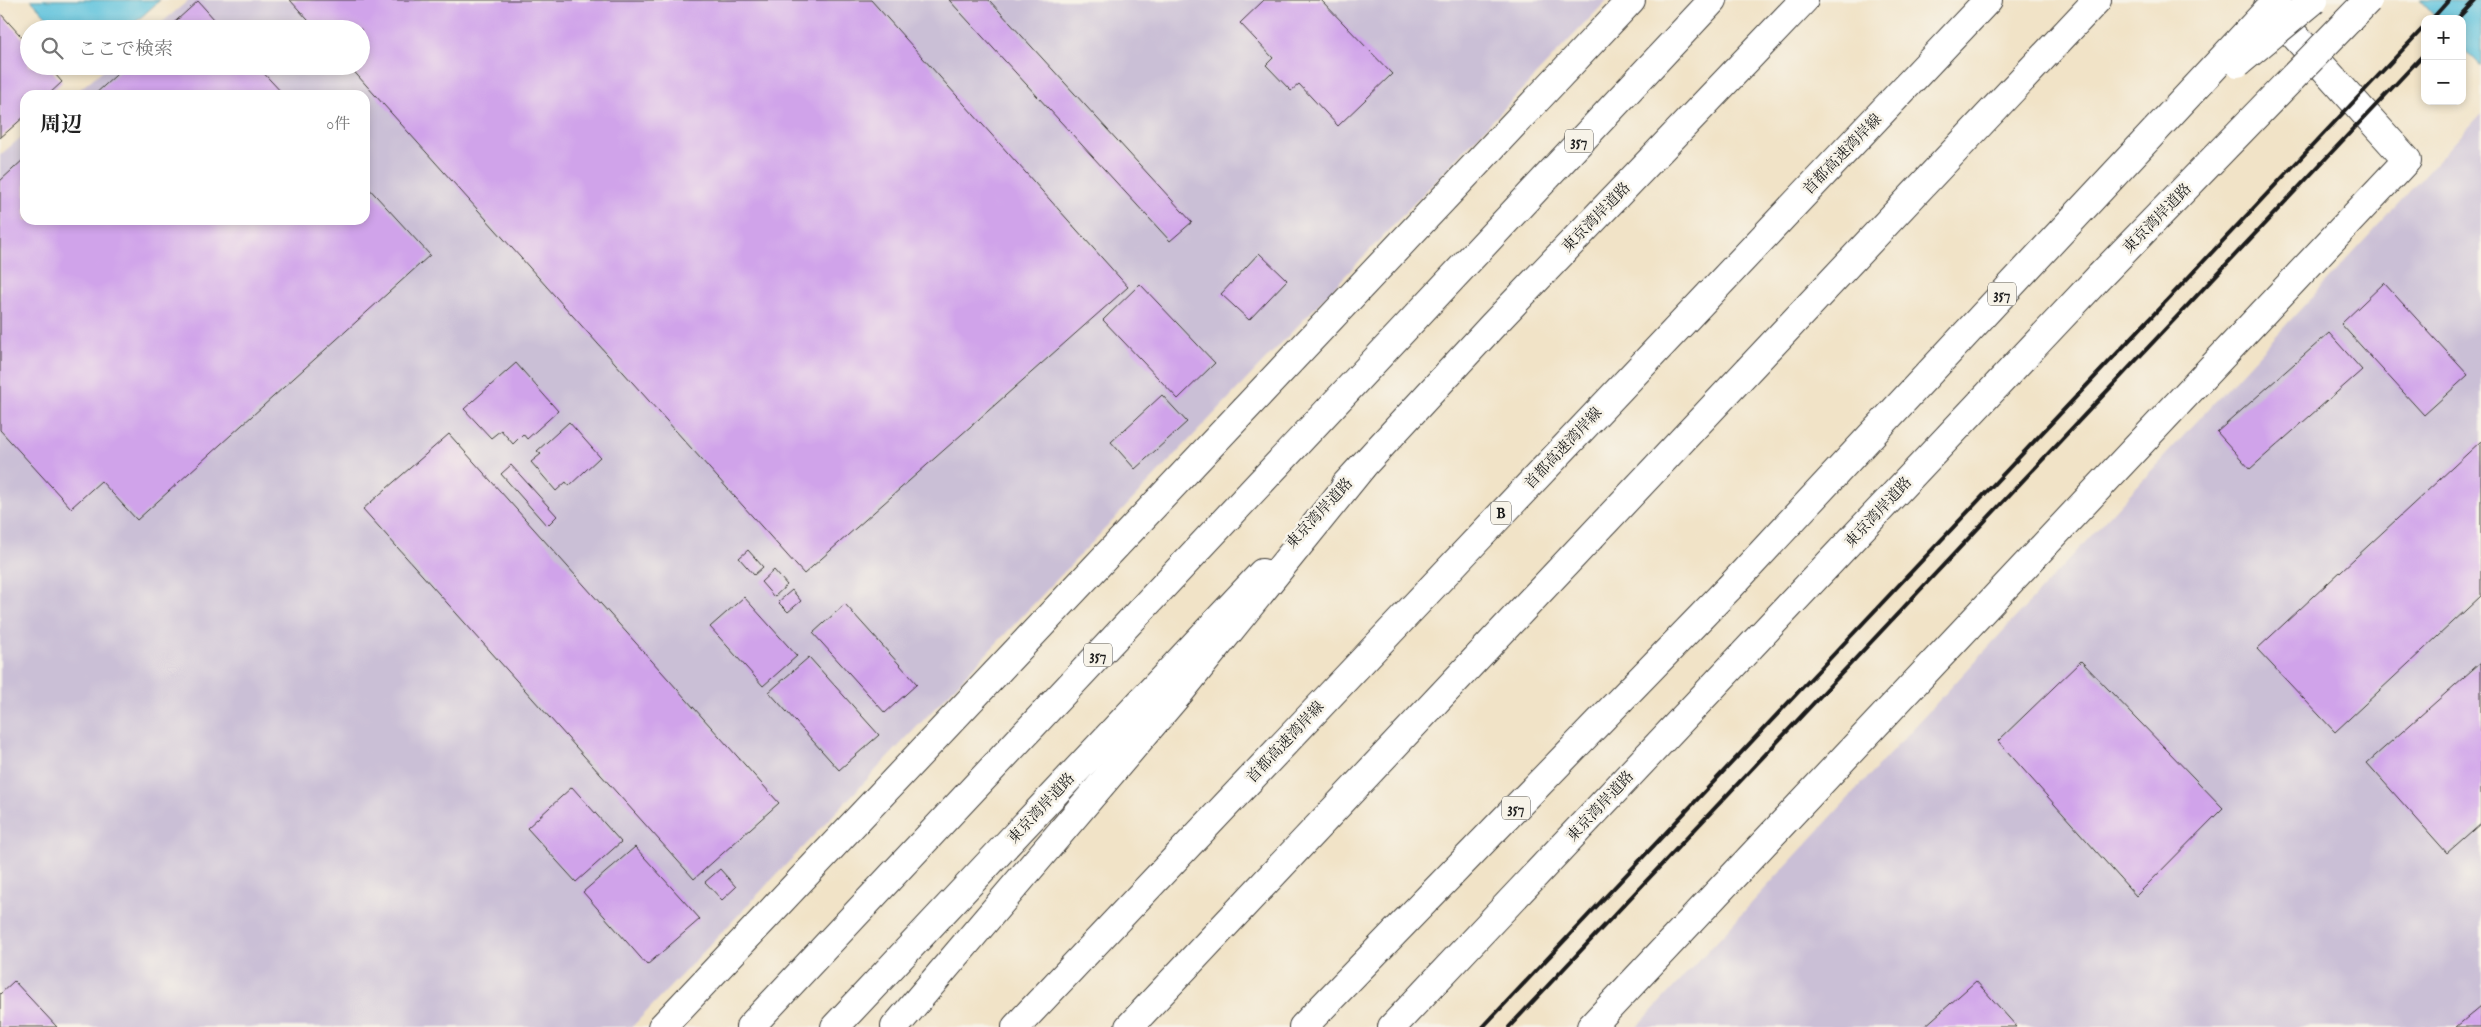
<!DOCTYPE html>
<html lang="ja">
<head>
<meta charset="utf-8">
<style>
  :root { --surface:#fff; --page:#f2f2f2; --text:#222; --muted:#767676; --line:#e0e0e0 }
  body { margin:0; font-family:"IM FELL English","Noto Serif JP",serif; background:var(--page); color:var(--text) }
  .controls { position:absolute; right:15px; top:15px; display:grid; overflow:hidden; border-radius:10px; box-shadow:0 2px 8px #0003 }
  .controls button { width:45px; height:45px; display:grid; place-items:center; padding:0; border:0; border-bottom:1px solid var(--line); background:var(--surface); color:var(--text); font:25px sans-serif }
  .list { margin:0; padding:0; list-style:none }
  h2 { display:flex; justify-content:space-between; align-items:center; height:65px; margin:0; padding:0 20px; font-size:21px }
  h2 small { font-size:16px; font-weight:400; color:var(--muted) }
  .icon { flex:none; width:28px; height:28px; fill:none; stroke:currentColor; stroke-width:2; stroke-linecap:round; stroke-linejoin:round }
  .map { position:relative; flex:none; width:2481px; height:1027px; overflow:hidden }
  .search { position:absolute; background:var(--surface); box-shadow:0 2px 8px #0003; left:20px; top:20px; width:350px; height:55px; display:flex; align-items:center; gap:12px; box-sizing:border-box; padding:0 18px; border-radius:28px; color:var(--muted); font-size:19px }
  .panel { position:absolute; background:var(--surface); box-shadow:0 2px 8px #0003; left:20px; top:90px; width:350px; height:135px; border-radius:15px }
  .map>svg:first-child { display:block }
  .industrial { fill:#cabfd6 }
  .water { fill:#5fc3dd; stroke:#3e707c }
  .building { fill:#d0a3ea }
  .lines { fill:none; stroke-linecap:round; stroke-linejoin:round }
  .minor-casing { stroke:#3c3a36; stroke-width:30 }
  .tertiary-casing { stroke:#3c3a36; stroke-width:30 }
  .trunk-casing { stroke:#3c3a36; stroke-width:30 }
  .motorway-casing { stroke:#3c3a36; stroke-width:30 }
  .minor { stroke:#fff; stroke-width:28 }
  .tertiary { stroke:#fff; stroke-width:28 }
  .trunk { stroke:#fff; stroke-width:28 }
  .motorway { stroke:#fff; stroke-width:28 }
  .rail { stroke:#1c1c1c; stroke-width:4 }
  .trunk-bridge-casing { stroke:#3c3a36; stroke-width:30; stroke-linecap:butt }
  .trunk-bridge { stroke:#fff; stroke-width:28 }
  .labels { text-anchor:middle; stroke-width:5; stroke-linejoin:round; paint-order:stroke }
  .shield { fill:#f7f3e8; stroke:#5e5c59; stroke-width:1 }
  .shield-label { font-size:14px; font-weight:bold; fill:#1c1c1c }
  .street-label { font-size:15px; fill:#1c1c1c; stroke:#f7f3e8 }
</style>
</head>
<body>
<div class="map">
<svg width="2481" height="1027" viewBox="0 0 2481 1027">
  <rect width="100%" height="100%" fill="#f7f3e8"/>
  <filter id="ink" filterUnits="userSpaceOnUse"><feTurbulence type="fractalNoise" baseFrequency=".02" numOctaves="2"/><feDisplacementMap in="SourceGraphic" scale="10" xChannelSelector="R" yChannelSelector="G"/><feConvolveMatrix kernelMatrix="1 2 1 2 8 2 1 2 1" color-interpolation-filters="sRGB"/></filter>
  <filter id="wash" filterUnits="userSpaceOnUse"><feTurbulence type="fractalNoise" baseFrequency=".0096" numOctaves="4" result="noise"/><feDisplacementMap in="SourceGraphic" scale="20" xChannelSelector="R" yChannelSelector="G"/><feGaussianBlur stdDeviation="1.12" result="paint"/><feColorMatrix in="noise" values="0 0 0 0 0 0 0 0 0 0 0 0 0 0 0 0 0 1.4 0 .05"/><feComposite in="paint" operator="in"/></filter>
  <g filter="url(#wash)">
    <rect width="100%" height="100%" fill="#f1e3c7"/>
    <path class="industrial" d="M189 0H1607L632 1027H0V155L25 134V220H365V95H73L108 66H361V29H154Z
      M2481 114V1027H1637Z"/>
    <path class="water" d="M31 0H160L128 29H58Z
      M2420 0H2481V66L2462 46V19H2437Z"/>
    <g id="blocks">
      <path class="building" d="M290 0H871L1128 287 804 574 349 66H361V29H316Z
        M949 0H989L1192 222 1170 241Z
        M1264 0H1321L1392 74 1338 126 1299 84 1291 91 1266 65 1273 58 1240 23Z
        M198 1 223 29H167Z
        M0 13 29 45V66H48L62 82 48 95H25V116L0 138Z
        M126 66H257L284 95H94Z
        M25 158V220H365V184L430 255 137 520 101 481 71 508 0 430V181Z
        M1259 253 1287 280 1249 320 1221 294Z
        M2384 283 2468 375 2424 415 2341 324Z
        M1140 284 1215 363 1178 399 1103 320Z
        M2329 333 2362 370 2250 469 2217 432Z
        M516 363 558 411 527 439 523 434 513 444 501 430 491 438 464 409Z
        M1162 395 1187 422 1135 469 1111 442Z
        M569 422 600 457 569 486 566 482 556 491 531 462 541 454 537 451Z
        M449 434 779 803 694 879 363 509Z
        M2481 441V596L2335 732 2257 649Z
        M511 465 557 516 547 526 501 474Z
        M748 550 763 567 754 575 739 558Z
        M774 570 787 585 774 597 761 582Z
        M792 590 801 601 788 612 778 602Z
        M744 597 797 656 763 686 710 627Z
        M845 604 917 684 885 713 813 633Z
        M809 657 879 735 839 770 769 692Z
        M2081 661 2223 808 2136 896 1998 741Z
        M2481 662V823L2447 853 2367 763Z
        M572 787 621 842 576 882 527 828Z
        M635 847 700 919 647 965 583 892Z
        M720 869 736 887 722 900 705 882Z
        M14 981 57 1027H0V994Z
        M1976 981 2017 1027H1924Z
        M2481 1006V1027H2456Z"/>
    </g>
  </g>
  <g filter="url(#ink)">
    <use href="#blocks" fill-opacity="0" stroke="#3c3a36" stroke-width="1"/>
    <g class="lines">
      <g class="minor-casing">
        <path id="minor" d="M1591 1027 2407 160 2268 6"/>
      </g>
      <g class="tertiary-casing">
        <path id="tertiary" d="M662 1027 1631 0"/>
      </g>
      <g class="trunk-casing">
        <path id="trunk" d="M1346 484 1492 326 1804 0
          M750 1027 1713 0
          M835 1027 1262 573
          M1303 1027 1729 588
          M1392 1027 2100 276"/>
      </g>
      <g class="motorway-casing">
        <path id="motorway" d="M895 1027 1181 691 1362 467
          M1016 1027 1988 0
          M1129 1027 2097 0"/>
      </g>
      <use href="#minor" class="minor"/>
      <use href="#tertiary" class="tertiary"/>
      <use href="#trunk" class="trunk"/>
      <use href="#motorway" class="motorway"/>
      <path class="rail" d="M2432 19 2449 0
        M2457 19 2475 0
        M1483 1027 2425 26
        M1509 1027 2425 53"/>
      <g class="trunk-bridge-casing">
        <path id="trunk-bridge" d="M2238 63 2314 0
          M2100 276 2368 0
          M1729 588 2277 0"/>
      </g>
      <use href="#trunk-bridge" class="trunk-bridge"/>
    </g>
  </g>
  <g class="labels">
    <g class="shield">
      <rect x="1565" y="129.5" width="28" height="23" rx="4"/>
      <rect x="1988" y="282.5" width="28" height="23" rx="4"/>
      <rect x="1491" y="501.5" width="20" height="23" rx="4"/>
      <rect x="1084" y="643.5" width="28" height="23" rx="4"/>
      <rect x="1502" y="796.5" width="28" height="23" rx="4"/>
    </g>
    <g class="shield-label">
      <text x="1579" y="146">357</text>
      <text x="2002" y="299">357</text>
      <text x="1501" y="518">B</text>
      <text x="1098" y="660">357</text>
      <text x="1516" y="813">357</text>
    </g>
    <g class="street-label">
      <text transform="translate(1842 154) rotate(-46)" y="5">首都高速湾岸線</text>
      <text transform="translate(1596 217) rotate(-46)" y="5">東京湾岸道路</text>
      <text transform="translate(2157 218) rotate(-46)" y="5">東京湾岸道路</text>
      <text transform="translate(1563 448) rotate(-47)" y="5">首都高速湾岸線</text>
      <text transform="translate(1878 512) rotate(-47)" y="5">東京湾岸道路</text>
      <text transform="translate(1319 513) rotate(-47)" y="5">東京湾岸道路</text>
      <text transform="translate(1285 742) rotate(-47)" y="5">首都高速湾岸線</text>
      <text transform="translate(1600 806) rotate(-47)" y="5">東京湾岸道路</text>
      <text transform="translate(1041 808) rotate(-47)" y="5">東京湾岸道路</text>
    </g>
  </g>
</svg>
<div class="controls">
<button>+</button>
<button>−</button>
</div>
<div class="search"><svg class="icon" aria-label="search" viewBox="0 0 24 24"><circle cx="10" cy="10" r="6"/><path d="M15 15l6 6"/></svg>ここで検索</div>
<section class="panel">
<h2>周辺<small>0件</small></h2>
<ul class="list">
</ul>
</section>
</div>
</body>
</html>
